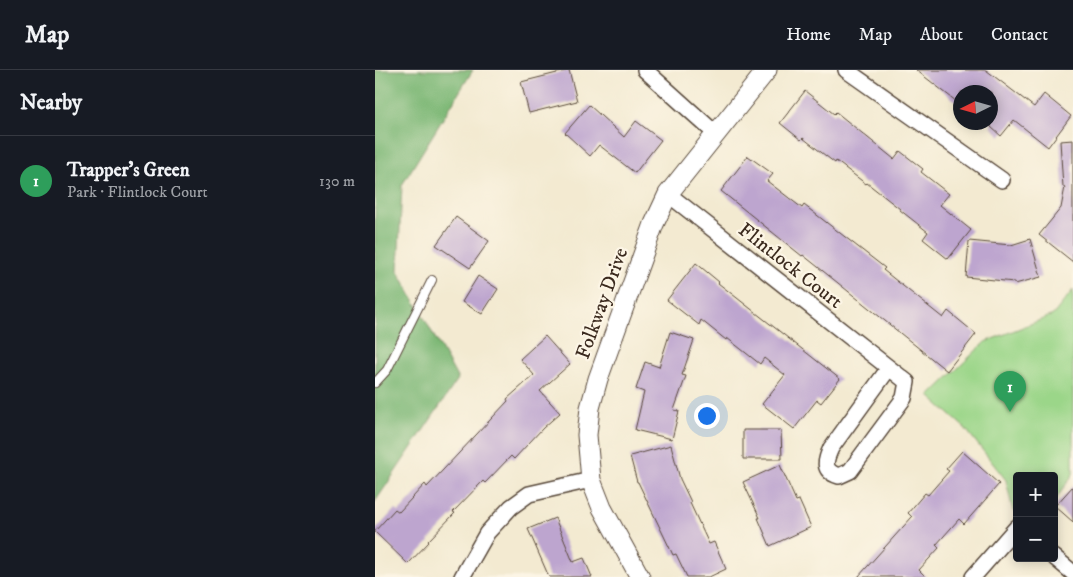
<!DOCTYPE html>
<html lang="en">
<head>
<meta charset="utf-8">
<style>
  :root { --surface:#171b24; --page:#20242c; --text:#f1f3f6; --muted:#9ea1a6; --line:#363941; --accent:#d93025 }
  body { margin:0; font-family:"IM FELL DW Pica",serif; background:var(--page); color:var(--text) }
  .controls { position:absolute; right:15px; bottom:15px; display:grid; overflow:hidden; border-radius:5px; box-shadow:0 2px 12px #0003 }
  .controls button { width:45px; height:45px; display:grid; place-items:center; padding:0; border:0; border-bottom:1px solid var(--line); background:var(--surface); color:var(--text); font:25px sans-serif }
  .compass { position:absolute; left:578px; top:15px; width:45px; height:45px; border-radius:50%; background:var(--surface); box-shadow:0 2px 12px #0003; rotate:265deg }
  .you { position:absolute; left:331px; top:345px; width:18px; height:18px; margin:-12px; border:4px solid #fff; border-radius:50%; background:#1a73e8; box-shadow:0 0 0 8px #1a73e833 }
  .badge { display:grid; place-items:center; width:32px; height:32px; border-radius:50%; background:var(--accent); color:#fff; font-size:16px; font-weight:700 }
  .pin { position:absolute; translate:-50% -41px; filter:drop-shadow(0 1px 2px #0008) }
  .pin::after { content:''; position:absolute; top:26px; width:18px; height:15px; background:inherit; clip-path:polygon(0 0,100% 0,50% 100%) }
  .list { margin:0; padding:0; list-style:none }
  h2 { display:flex; justify-content:space-between; align-items:center; height:65px; margin:0; padding:0 20px; font-size:21px }
  h2 small { font-size:16px; font-weight:400; color:var(--muted) }
  .list li { display:grid; grid-template-columns:32px 1fr auto; gap:15px; align-items:center; box-sizing:border-box; height:90px; padding:0 20px; border-top:1px solid var(--line) }
  .list b { display:block; font-size:19px; white-space:nowrap }
  .list p { margin:0; font-size:16px; white-space:nowrap; color:var(--muted) }
  .list em { font-size:16px; font-style:normal; color:var(--muted) }
  .map { position:relative; flex:none; width:698px; height:507px; overflow:hidden }
  header { display:flex; align-items:center; gap:30px; box-sizing:border-box; height:70px; padding:0 25px; background:var(--surface); border-bottom:1px solid var(--line) }
  header strong { font-size:24px }
  nav { display:flex; gap:28px; margin-inline-start:auto; font-size:18px }
  main { display:flex }
  aside { flex:1; background:var(--surface) }
  .map>svg:first-child { display:block }
  .green { fill:#9bd689; stroke:#6b8054 }
  .forest { fill:#7cb775; stroke:#5c704a }
  .building { fill:#bda5cf }
  .lines { fill:none; stroke-linecap:round; stroke-linejoin:round }
  .service-casing { stroke:#574739; stroke-width:10 }
  .minor-casing { stroke:#574739; stroke-width:18 }
  .tertiary-casing { stroke:#574739; stroke-width:21 }
  .service { stroke:#fff; stroke-width:8 }
  .minor { stroke:#fff; stroke-width:15 }
  .tertiary { stroke:#fff; stroke-width:19 }
  .labels { text-anchor:middle; stroke-width:4.5; stroke-linejoin:round; paint-order:stroke }
  .street-label { font-size:20px; fill:#3b2a1e; stroke:#fcf5e5 }
</style>
</head>
<body>
<header>
<strong>Map</strong>
<nav><a>Home</a><a>Map</a><a>About</a><a>Contact</a></nav>
</header>
<main>
<aside>
<h2>Nearby<small></small></h2>
<ul class="list">
<li><span class="badge" style="background:#2e9e5b">1</span><div><b>Trapper's Green</b><p>Park · Flintlock Court</p></div><em>130 m</em></li>
</ul>
</aside>
<div class="map">
<svg width="698" height="507" viewBox="0 0 698 507">
  <rect width="100%" height="100%" fill="#fcf5e5"/>
  <filter id="ink" filterUnits="userSpaceOnUse"><feTurbulence type="fractalNoise" baseFrequency=".02" numOctaves="2"/><feDisplacementMap in="SourceGraphic" scale="10" xChannelSelector="R" yChannelSelector="G"/><feConvolveMatrix kernelMatrix="1 2 1 2 8 2 1 2 1" color-interpolation-filters="sRGB"/></filter>
  <filter id="wash" filterUnits="userSpaceOnUse"><feTurbulence type="fractalNoise" baseFrequency=".0096" numOctaves="4" result="noise"/><feDisplacementMap in="SourceGraphic" scale="20" xChannelSelector="R" yChannelSelector="G"/><feGaussianBlur stdDeviation="1.12" result="paint"/><feColorMatrix in="noise" values="0 0 0 0 0 0 0 0 0 0 0 0 0 0 0 0 0 1.4 0 .05"/><feComposite in="paint" operator="in"/></filter>
  <g filter="url(#wash)">
    <rect width="100%" height="100%" fill="#f3ead1"/>
    <path class="green" d="M698 220V404L679 432V406H642V442L638 441 631 410 590 358 554 326 610 272 678 245Z"/>
    <path class="forest" d="M0 0H98L27 115 23 201 83 309 0 432Z"/>
    <g id="blocks">
      <path class="building" d="M194 0 202 31 154 43 146 12Z
        M541 0H611L659 37 669 24 696 46 673 77 639 50 626 66 616 57V22H586V35Z
        M430 21 459 44 461 42 519 89 525 81 548 99 546 102 574 124 565 135 596 160 573 189 548 169 553 162 525 140V139L492 113 491 114 461 91 460 93 428 68 426 70 405 53Z
        M214 35 249 67 261 51 286 70 260 103 224 75 215 86 190 63Z
        M698 70V192L664 165 686 138 690 117H688L685 71Z
        M373 86 398 104 392 111 427 138 429 135 510 198 508 200 568 248 573 241 601 264 572 301 463 213 428 185 427 186 346 121Z
        M81 147 114 171 95 198 61 175Z
        M655 169 666 207 640 214 639 212 591 207 594 171 636 175Z
        M321 193 344 212 343 213 465 309 446 333 442 330 419 359 387 334 410 305 389 288 385 294 352 268 351 270 326 250 324 255 292 230Z
        M103 206 123 219 107 244 87 232Z
        M295 262 319 270 307 305 311 306 299 340 304 341 297 369 260 360 269 322 261 319 270 292 284 297Z
        M170 266 195 294 165 321 185 343 168 358 139 389 136 386 110 413 108 411 78 442 80 443 53 471 54 472 33 494 0 462V461L20 439 24 442 50 414 52 417 133 331 132 329 159 305 145 289Z
        M368 360H406L407 389H368Z
        M296 375 305 409 316 432 315 433 334 474 339 472 351 499 334 507H312L301 484 298 485 263 412H262L255 386Z
        M587 381 624 414 589 454 584 449 561 475 564 478 544 500 551 507H483L537 447 533 443 550 423 553 425 574 401 571 399Z
        M405 395 421 431 424 430 436 457 395 476 383 448H385L368 412Z
        M698 416V452L680 436Z
        M180 448 198 492 209 488 217 507H174L153 459Z"/>
    </g>
  </g>
  <g filter="url(#ink)">
    <use href="#blocks" fill-opacity="0" stroke="#574739" stroke-width="1"/>
    <g class="lines">
      <g class="service-casing">
        <path id="service" d="M0 313 12 300 57 210"/>
      </g>
      <g class="minor-casing">
        <path id="minor" d="M270 0 341 64
          M471 0 627 110
          M293 124 532 312 529 328 475 401 464 406C447 401 450 391 456 378L514 298
          M679 487 698 503
          M87 507 112 463 136 437 154 424 216 410
          M598 507 642 457"/>
      </g>
      <g class="tertiary-casing">
        <path id="tertiary" d="M265 507 227 438 216 410 212 365 215 338 223 309 279 154 293 124 392 0"/>
      </g>
      <use href="#service" class="service"/>
      <use href="#minor" class="minor"/>
      <use href="#tertiary" class="tertiary"/>
    </g>
  </g>
  <g class="labels">
    <g class="street-label">
      <text transform="translate(416 195) rotate(38)" y="7">Flintlock Court</text>
      <text transform="translate(226 233) rotate(-70)" y="7">Folkway Drive</text>
    </g>
  </g>
</svg>
<div class="controls">
<button>+</button>
<button>−</button>
</div>
<svg class="compass" viewBox="-18 -18 36 36"><path d="M0-13l5 13h-10z" fill="#e53935"/><path d="M0 13l5-13h-10z" fill="#9ea1a6"/></svg>
<div class="you"></div>
<div class="pin badge" style="left:635px;top:342px;background:#2e9e5b">1</div>
</div>
</main>
</body>
</html>
